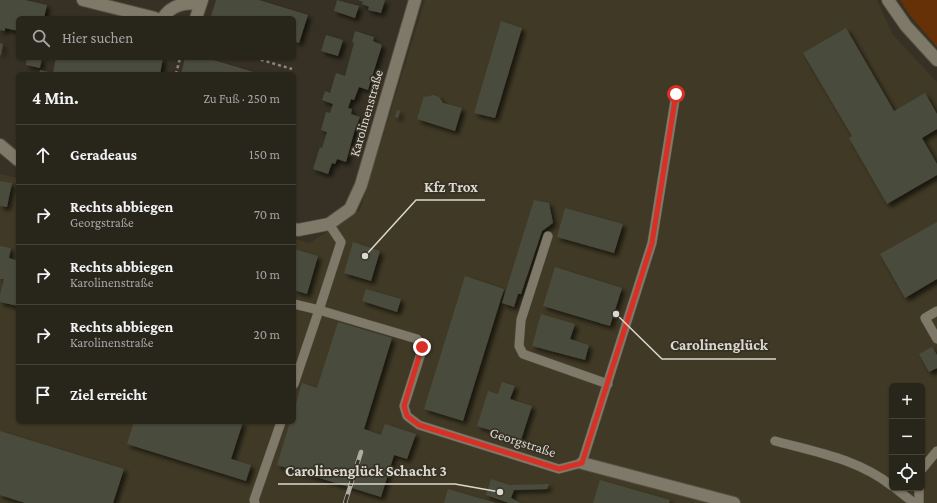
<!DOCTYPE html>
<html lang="de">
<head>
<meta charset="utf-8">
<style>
  :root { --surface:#28251b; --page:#302d24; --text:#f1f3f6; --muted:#a5a5a3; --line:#44423a }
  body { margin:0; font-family:"Crimson Pro",serif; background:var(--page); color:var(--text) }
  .controls { position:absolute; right:12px; bottom:12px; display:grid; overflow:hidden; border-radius:6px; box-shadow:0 1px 3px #0004 }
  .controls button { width:36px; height:36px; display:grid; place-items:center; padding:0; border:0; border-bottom:1px solid var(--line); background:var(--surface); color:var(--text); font:20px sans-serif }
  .stop { position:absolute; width:12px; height:12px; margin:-9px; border:3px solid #d93025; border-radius:50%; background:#fff }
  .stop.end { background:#d93025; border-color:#fff; box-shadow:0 1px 4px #0008 }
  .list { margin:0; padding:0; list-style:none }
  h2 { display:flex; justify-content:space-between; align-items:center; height:52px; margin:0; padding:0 16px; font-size:17px }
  h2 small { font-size:13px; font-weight:400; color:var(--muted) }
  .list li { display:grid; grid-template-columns:26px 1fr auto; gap:12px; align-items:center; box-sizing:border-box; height:60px; padding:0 16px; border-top:1px solid var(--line) }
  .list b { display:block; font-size:15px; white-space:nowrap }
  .list p { margin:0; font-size:13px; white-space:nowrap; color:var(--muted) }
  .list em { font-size:13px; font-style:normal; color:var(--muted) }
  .icon { flex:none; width:22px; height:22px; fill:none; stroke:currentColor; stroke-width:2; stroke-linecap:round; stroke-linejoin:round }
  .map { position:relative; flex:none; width:937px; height:503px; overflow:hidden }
  .search { position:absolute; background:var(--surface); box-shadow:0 1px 3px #0004; left:16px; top:16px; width:280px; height:44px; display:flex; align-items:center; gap:10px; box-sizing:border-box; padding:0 14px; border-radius:6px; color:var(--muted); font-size:15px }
  .panel { position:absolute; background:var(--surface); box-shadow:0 1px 3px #0004; left:16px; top:72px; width:280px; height:352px; border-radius:6px }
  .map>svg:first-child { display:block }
  .built { fill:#403925; fill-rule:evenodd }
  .green { fill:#663106 }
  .building { fill:#4a4b3c; filter:url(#shadow) }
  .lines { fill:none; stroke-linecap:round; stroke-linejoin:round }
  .lane-casing { stroke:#534e43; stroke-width:10 }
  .street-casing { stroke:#534e43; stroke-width:14 }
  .path { stroke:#8c887d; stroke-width:2.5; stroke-dasharray:3 3; stroke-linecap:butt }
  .lane { stroke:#7f7969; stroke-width:9 }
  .street { stroke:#7f7969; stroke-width:12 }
  .rail-casing { stroke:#afaca2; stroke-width:4.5 }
  .rail { stroke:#363124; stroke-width:3; stroke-dasharray:9; stroke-linecap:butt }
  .route { stroke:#d93025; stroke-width:5 }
  .labels { text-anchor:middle; stroke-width:3.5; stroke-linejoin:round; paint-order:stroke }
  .street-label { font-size:14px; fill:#dbd8d0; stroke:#363124 }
  .leader { fill:none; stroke:#dbd8d0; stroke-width:1.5 }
  .callout-dot { fill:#dbd8d0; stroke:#363124; stroke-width:1.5 }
  .callout-label { font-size:15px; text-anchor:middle; font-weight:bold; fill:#dbd8d0; stroke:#363124; stroke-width:3.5; stroke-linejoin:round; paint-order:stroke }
</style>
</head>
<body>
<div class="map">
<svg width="937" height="503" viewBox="0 0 937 503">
  <defs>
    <filter id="shadow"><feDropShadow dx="3.5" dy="3.5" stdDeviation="2" flood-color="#0009"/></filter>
  </defs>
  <rect width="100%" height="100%" fill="#363124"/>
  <path class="built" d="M425 0H877L893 35 937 82V503H0V174L18 178V422H294V239L310 243 360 210ZM892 386H922V488H892Z"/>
  <path class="green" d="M900 0H937V47L909 14Z"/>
  <path class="building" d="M0 0H25L47 5 44 18H18V31L5 28V31L0 30Z
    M216 0H259L308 15 299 43 294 41V18H217L211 16Z
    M337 0 359 6 355 18 334 11Z
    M358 0H385L381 13 368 10 369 7 362 4 363 2Z
    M501 21 522 28 495 118 474 113Z
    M846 28 894 111 925 93 937 114V129L922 138 937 164V175L887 204 849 138 852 136 803 53Z
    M355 31 374 37 373 41 382 45 368 90 359 87 354 100 351 99 348 108 352 109 351 114 360 117 355 129 346 162 337 159 335 164 332 163 328 174 313 169 320 147 322 148 327 132 321 130 326 112 330 113 333 104 322 100 325 91 330 93 336 73 345 76 354 43 352 42Z
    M326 35 343 40 338 56 321 51Z
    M0 43 3 44 1 55H0Z
    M27 58H42L40 68 26 65Z
    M56 58H163L160 74H39L40 70 53 73Z
    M185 58H207L260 74H181Z
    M433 95 439 97 443 103 462 108 455 131 417 119 424 96 426 97Z
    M397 110 400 111 398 118 395 117Z
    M0 181 12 183 7 207 0 206Z
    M534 200 549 203 553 223 542 231 521 294H518L514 307 502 303Z
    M565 208 623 224 614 253 557 237Z
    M937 222V279L905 298 880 254Z
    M353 242 380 251 371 281 344 273Z
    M0 246 11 248 9 258 18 261V306L0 302V295L4 279H0Z
    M294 249 318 256 307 294 294 290Z
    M555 267 622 288 610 326 543 306Z
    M465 276 504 289 463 421 424 409Z
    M366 289 401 299 397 312 362 301Z
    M541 314 575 324 570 339 589 345 585 360 532 346Z
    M338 322 392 338 364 429 381 435 385 424 416 434 407 459 394 455 381 497 277 465 290 422H294V410L302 383 317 388Z
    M932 347 937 355V368L929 372 919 354Z
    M502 382 515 386 510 399 532 406 521 440 477 426 488 391 498 394Z
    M134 422H243L231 459 251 465 246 481 127 444Z
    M0 431 124 469 113 503H25L0 495Z
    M491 479 510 485 549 484 547 489 514 490 511 498 521 503H509L486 495Z
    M600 480 670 500 669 503H593Z
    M448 489 496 503H444Z"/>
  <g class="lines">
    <g class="lane-casing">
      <path id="lane" d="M329 224 341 242 319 310 417 339 423 347 404 406 407 416 419 425 559 469 582 463 652 243 676 94
        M548 236 521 320 519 346 523 354 608 384
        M294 304 319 310 294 384
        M937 311 925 318 937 339
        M775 441C816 452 858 459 892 486
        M922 469 937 451
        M895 488 914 503
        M255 503 254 500 281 422
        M919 503V488"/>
    </g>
    <g class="street-casing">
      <path id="street" d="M83 0 155 18
        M888 0 906 26 937 60
        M163 18C172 4 185 3 201 3
        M196 18 202 0
        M0 145 18 160
        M294 229 298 230 329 224 350 209 361 185 415 0
        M582 463 734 503"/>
    </g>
    <path class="path" d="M255 58 292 69
      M176 74 180 58"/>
    <use href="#lane" class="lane"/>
    <use href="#street" class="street"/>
    <g class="rail-casing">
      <path id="rail" d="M345 503 361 452"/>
    </g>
    <use href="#rail" class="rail"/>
  </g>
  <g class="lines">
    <path class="route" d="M422 347 404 406 407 416 419 425 559 469 582 463 652 243 676 94"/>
  </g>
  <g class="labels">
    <g class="street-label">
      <text transform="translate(366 113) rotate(-74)" y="5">Karolinenstraße</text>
      <text transform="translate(523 442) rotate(18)" y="5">Georgstraße</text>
    </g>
  </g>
  <path class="leader" d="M365 256L416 200H485M616 314L662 359H776M500 492L455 484H278"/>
  <g class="callout-dot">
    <circle cx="365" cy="256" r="4"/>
    <circle cx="616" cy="314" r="4"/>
    <circle cx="500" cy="492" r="4"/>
  </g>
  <g class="callout-label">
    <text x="451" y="192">Kfz Trox</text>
    <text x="719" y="350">Carolinenglück</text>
    <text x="366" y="476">Carolinenglück Schacht 3</text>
  </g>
</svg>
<div class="controls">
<button>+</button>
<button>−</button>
<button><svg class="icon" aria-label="locate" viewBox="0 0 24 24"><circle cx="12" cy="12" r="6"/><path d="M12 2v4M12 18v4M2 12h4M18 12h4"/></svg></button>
</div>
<div class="stop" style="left:676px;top:94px"></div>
<div class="stop end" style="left:422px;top:347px"></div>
<div class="search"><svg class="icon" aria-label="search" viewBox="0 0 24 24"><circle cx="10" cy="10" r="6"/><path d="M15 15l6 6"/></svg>Hier suchen</div>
<section class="panel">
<h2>4 Min.<small>Zu Fuß · 250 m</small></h2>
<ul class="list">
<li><svg class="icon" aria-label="ahead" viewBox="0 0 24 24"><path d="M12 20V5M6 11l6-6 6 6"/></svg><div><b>Geradeaus</b></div><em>150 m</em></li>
<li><svg class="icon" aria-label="right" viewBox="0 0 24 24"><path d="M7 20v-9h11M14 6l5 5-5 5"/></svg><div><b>Rechts abbiegen</b><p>Georgstraße</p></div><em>70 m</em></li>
<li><svg class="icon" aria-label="right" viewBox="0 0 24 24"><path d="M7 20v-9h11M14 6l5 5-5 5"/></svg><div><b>Rechts abbiegen</b><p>Karolinenstraße</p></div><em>10 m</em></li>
<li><svg class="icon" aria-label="right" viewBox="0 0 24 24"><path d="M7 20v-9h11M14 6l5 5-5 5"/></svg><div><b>Rechts abbiegen</b><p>Karolinenstraße</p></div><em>20 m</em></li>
<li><svg class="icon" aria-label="arrive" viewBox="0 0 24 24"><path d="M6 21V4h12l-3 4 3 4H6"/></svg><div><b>Ziel erreicht</b></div></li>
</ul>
</section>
</div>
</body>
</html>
